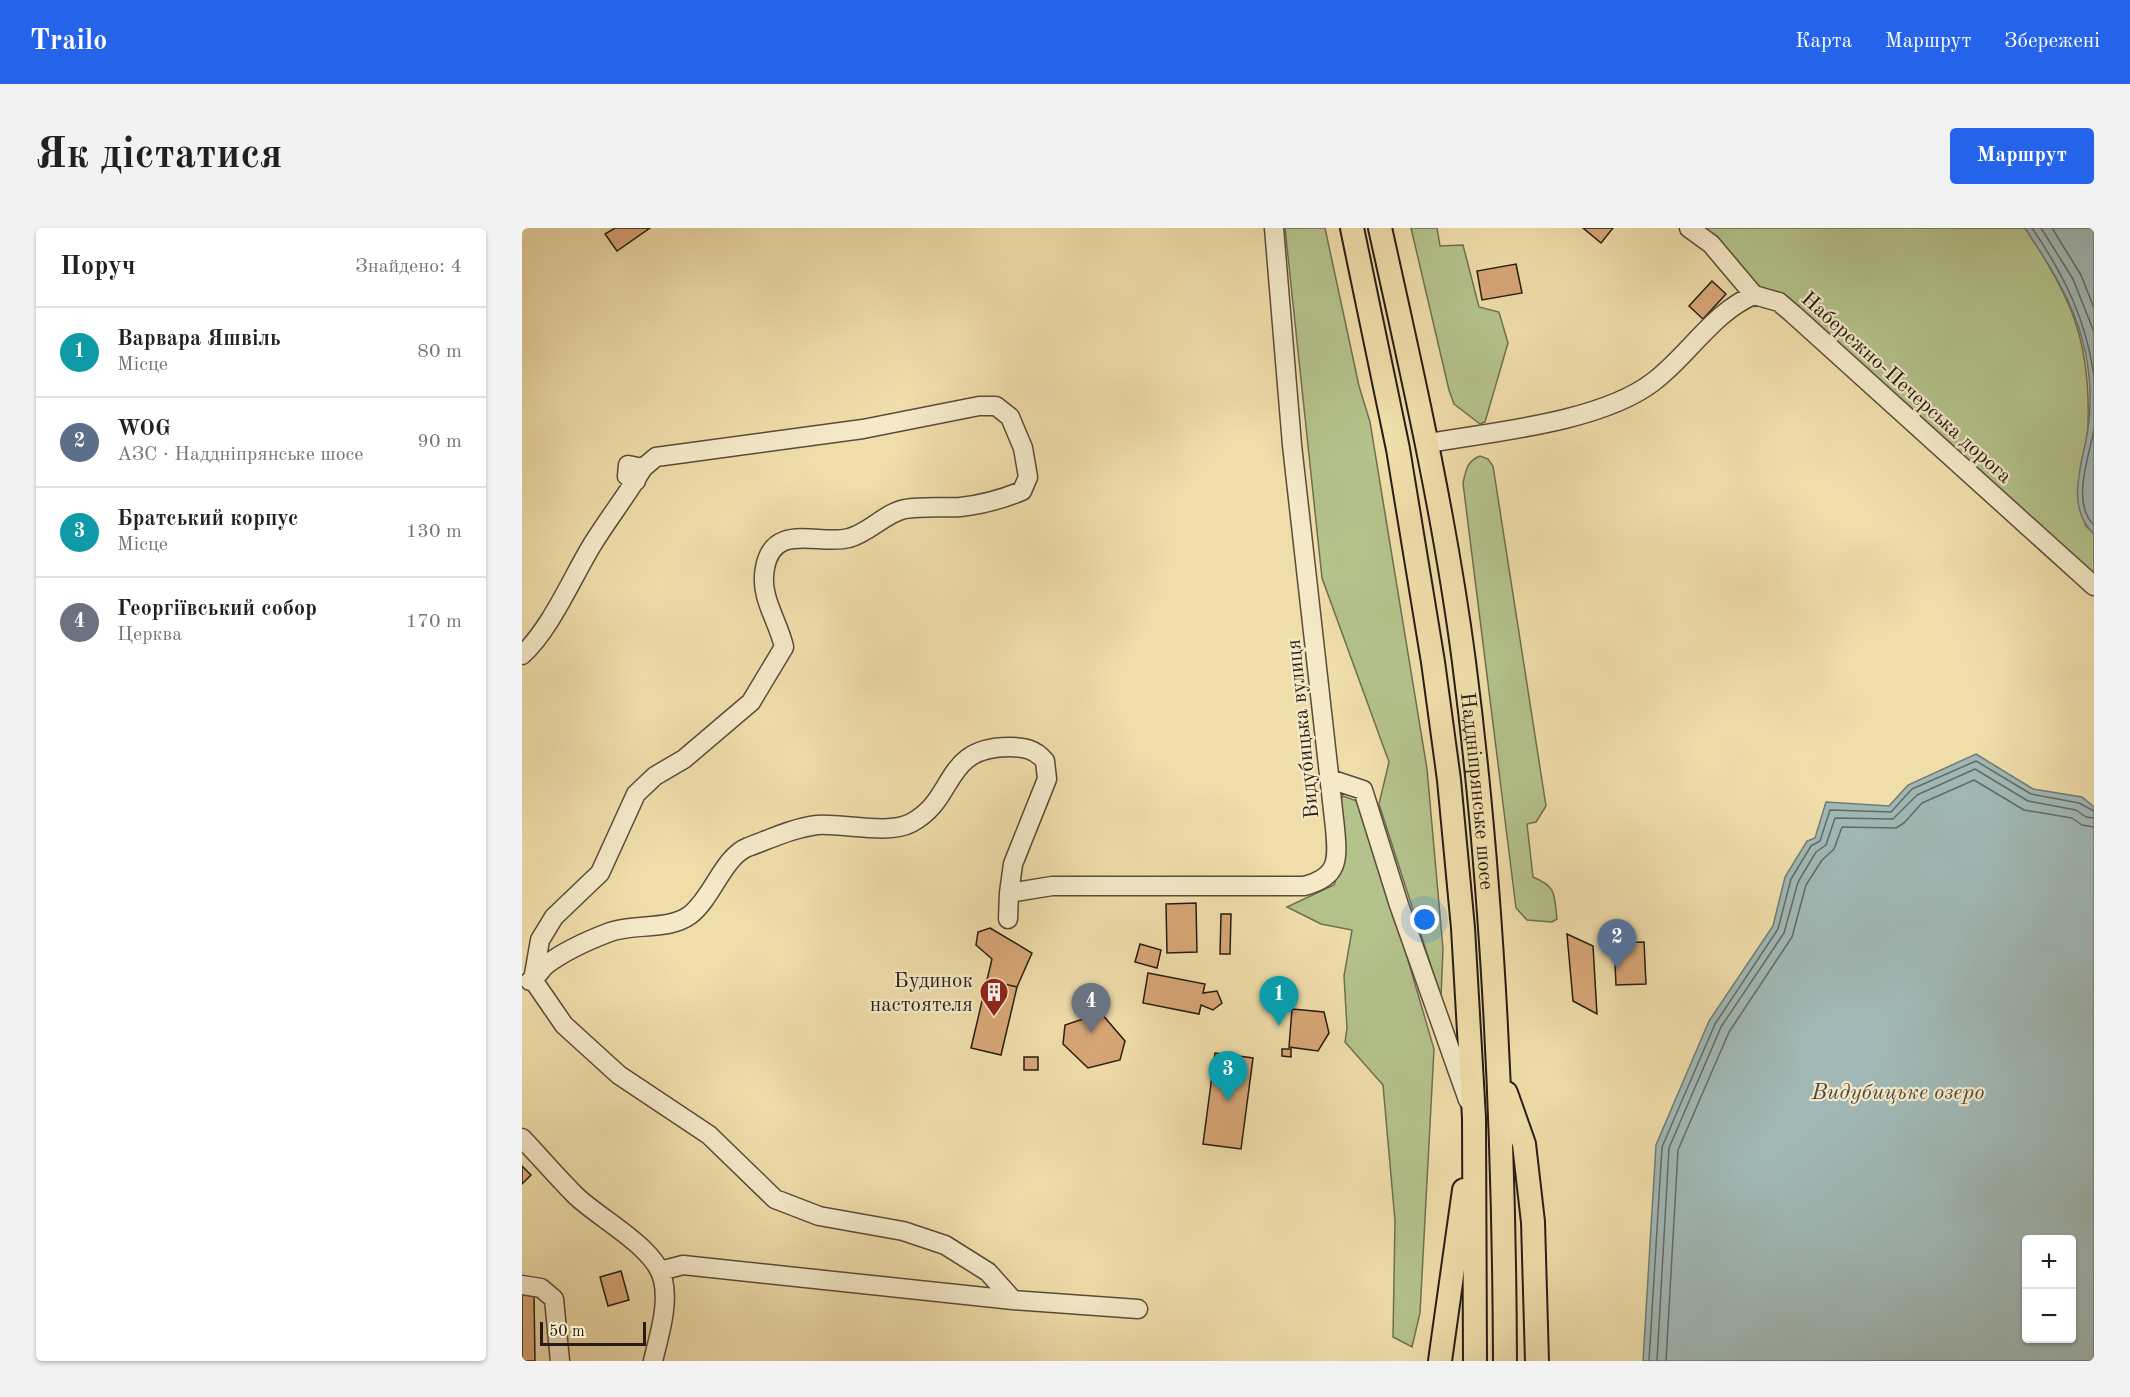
<!DOCTYPE html>
<html lang="uk">
<head>
<meta charset="utf-8">
<style>
  :root { --surface:#fff; --page:#f2f2f2; --text:#202124; --muted:#757577; --line:#e0e0e0; --accent:#2563eb }
  body { margin:0; font-family:"Old Standard TT",serif; background:var(--page); color:var(--text) }
  .controls { position:absolute; right:18px; bottom:18px; display:grid; overflow:hidden; border-radius:6px; box-shadow:0 2px 4px #0004 }
  .controls button { width:54px; height:54px; display:grid; place-items:center; padding:0; border:0; border-bottom:2px solid var(--line); background:var(--surface); color:var(--text); font:30px sans-serif }
  .scale { position:absolute; left:18px; bottom:15px; width:106px; box-sizing:border-box; padding-left:6px; border:3px solid #271c15; border-top:0; font-size:16px; line-height:21px; white-space:nowrap; color:#271c15; -webkit-text-stroke:4px #f5e9c8; paint-order:stroke }
  .you { position:absolute; left:903px; top:692px; width:21px; height:21px; margin:-15px; border:4px solid #fff; border-radius:50%; background:#1a73e8; box-shadow:0 0 0 9px #1a73e833 }
  .badge { display:grid; place-items:center; width:39px; height:39px; border-radius:50%; background:var(--accent); color:#fff; font-size:20px; font-weight:700 }
  .pin { position:absolute; translate:-50% -50px; filter:drop-shadow(0 2px 3px #0008) }
  .pin::after { content:''; position:absolute; top:32px; width:21px; height:18px; background:inherit; clip-path:polygon(0 0,100% 0,50% 100%) }
  .list { margin:0; padding:0; list-style:none }
  h2 { display:flex; justify-content:space-between; align-items:center; height:78px; margin:0; padding:0 24px; font-size:26px }
  h2 small { font-size:20px; font-weight:400; color:var(--muted) }
  .list li { display:grid; grid-template-columns:39px 1fr auto; gap:18px; align-items:center; box-sizing:border-box; height:90px; padding:0 24px; border-top:2px solid var(--line) }
  .list b { display:block; font-size:22px; white-space:nowrap }
  .list p { margin:0; font-size:20px; white-space:nowrap; color:var(--muted) }
  .list em { font-size:20px; font-style:normal; color:var(--muted) }
  .map { position:relative; flex:none; width:1572px; height:1133px; overflow:hidden; border-radius:6px }
  header { display:flex; align-items:center; gap:36px; box-sizing:border-box; height:84px; padding:0 30px; background:var(--accent); color:#fff }
  header strong { font-size:28px }
  nav { display:flex; gap:33px; margin-inline-start:auto; font-size:21px }
  .intro { display:flex; align-items:center; justify-content:space-between; box-sizing:border-box; height:144px; padding:0 36px }
  h1 { margin:0; font-size:42px }
  .button { padding:15px 27px; border-radius:6px; background:var(--accent); color:#fff; font-size:21px; font-weight:700 }
  main { display:flex; gap:36px; padding:0 36px }
  aside { flex:1; background:var(--surface); border-radius:6px; box-shadow:0 2px 4px #0004 }
  .map>svg:first-child { display:block }
  .green { fill:#b4c28c; stroke:#6e6f50; stroke-width:1.5 }
  .water { fill:#a0b8b5; stroke:#707a75; stroke-width:1.5; fill-rule:evenodd }
  .lines { fill:none; stroke-linecap:round; stroke-linejoin:round }
  .shore { stroke:#646a65; stroke-width:1.5 }
  .building { fill:#d8a676; stroke:#271c15; stroke-width:1.5 }
  .minor-casing { stroke:#594c3a; stroke-width:21 }
  .major-casing { stroke:#271c15; stroke-width:26 }
  .minor { stroke:#f5e9c8; stroke-width:18 }
  .major { stroke:#efddaa; stroke-width:22 }
  .labels { text-anchor:middle; stroke-width:4.5; stroke-linejoin:round; paint-order:stroke }
  .street-label { font-size:21px; fill:#271c15; stroke:#f5e9c8 }
  .poi-label { font-size:21px; fill:#271c15; stroke:#f5e9c8; text-anchor:end }
  .water-label { font-size:22px; font-style:italic; fill:#4b4b45; stroke:#f5e9c8 }
</style>
</head>
<body>
<header>
<strong>Trailo</strong>
<nav><a>Карта</a><a>Маршрут</a><a>Збережені</a></nav>
</header>
<div class="intro"><h1>Як дістатися</h1><a class="button">Маршрут</a></div>
<main>
<aside>
<h2>Поруч<small>Знайдено: 4</small></h2>
<ul class="list">
<li><span class="badge" style="background:#0f9aa8">1</span><div><b>Варвара Яшвіль</b><p>Місце</p></div><em>80 m</em></li>
<li><span class="badge" style="background:#5c6f8a">2</span><div><b>WOG</b><p>АЗС · Наддніпрянське шосе</p></div><em>90 m</em></li>
<li><span class="badge" style="background:#0f9aa8">3</span><div><b>Братський корпус</b><p>Місце</p></div><em>130 m</em></li>
<li><span class="badge" style="background:#6b7280">4</span><div><b>Георгіївський собор</b><p>Церква</p></div><em>170 m</em></li>
</ul>
</aside>
<div class="map">
<svg width="1572" height="1133" viewBox="0 0 1572 1133">
  <rect width="100%" height="100%" fill="#efddaa"/>
  <filter id="stains"><feTurbulence type="fractalNoise" baseFrequency=".00333" numOctaves="4"/><feColorMatrix values="0 0 0 0 .2 0 0 0 0 .09 0 0 0 0 .02 0 0 0 .5 -.17"/></filter>
  <radialGradient id="worn" r=".72"><stop offset=".6" stop-color="#630" stop-opacity="0"/><stop offset="1" stop-color="#630" stop-opacity=".3"/></radialGradient>
  <path class="green" d="M763 0H803L837 158 848 194 905 541 921 721 919 769 857 576 867 534 800 350Z
    M889 0H915L918 18 941 17 957 79 977 84 986 115 963 194 958 196 932 176 927 162Z
    M1167 0H1503C1549 68 1569 113 1566 197 1566 212 1560 227 1558 242 1556 259 1561 280 1563 297L1572 306V358L1271 86 1232 67Z
    M958 228 966 231 971 238 1024 578 1014 594 1005 596 1011 649C1035 659 1032 666 1035 691L1030 694 1005 692 994 680 941 255C944 242 945 233 958 228Z
    M821 568 840 575 912 821 898 1085 890 1119 871 1109 873 993 861 857 823 814 825 800 822 748 830 702 799 696 765 679 812 657 822 631 816 576Z"/>
  <path class="water" d="M1503 0H1572V306C1542 278 1561 236 1566 201 1570 174 1568 141 1561 114 1551 73 1526 35 1503 0Z
    M1454 526 1511 561 1560 569 1572 579V1133H1121L1134 917 1187 793 1251 698 1263 649 1285 613 1293 610 1304 574 1367 578 1386 557ZM1504 1012H1550V1110H1504Z"/>
  <g class="lines">
    <path class="shore" d="M1510 0C1542 47 1564 91 1572 148
      M1519 0 1551 51 1572 104
      M1530 0 1559 47 1572 80
      M1572 202C1567 228 1549 276 1572 297
      M1127 1133 1140 919 1193 796 1256 701 1269 651 1289 618 1298 613 1308 582 1369 584 1390 561 1454 533 1509 566 1557 575 1572 583
      M1135 1133 1147 920 1199 799 1262 705 1276 654 1294 624 1304 617 1313 590 1371 591 1395 567 1453 541 1506 573 1554 582 1564 589 1572 590
      M1144 1133 1156 922 1207 804 1270 709 1284 657 1300 632 1312 621 1320 599 1374 600 1382 595 1400 575 1452 552 1502 582 1550 590 1560 597 1572 599"/>
  </g>
  <path class="building" d="M93 0H128L95 23 83 6Z
    M1061 0H1091L1079 15Z
    M994 36 1000 65 960 72 955 43Z
    M1190 53 1204 66 1181 91 1167 78Z
    M674 675 675 724 645 725 644 676Z
    M699 686H709L708 726H698Z
    M468 700 510 725 495 759 465 752 470 731 454 717 456 704Z
    M1045 706 1071 718 1075 786 1051 773Z
    M1122 714 1124 756 1094 757 1092 715Z
    M618 716 639 722 635 740 613 734Z
    M626 745 683 756 681 765 695 763 700 775 691 782 679 777 677 786 621 775Z
    M465 752 495 759 479 827 449 820Z
    M770 781 802 784 807 805 796 823 767 819Z
    M579 785 603 813 598 832 566 840 541 816 543 797Z
    M760 821H769V829L760 828Z
    M693 825 731 830 719 921 681 916Z
    M502 829H516V842H502Z
    M0 938 9 947 0 956Z
    M99 1043 107 1072 86 1078 78 1049Z
    M12 1066 13 1133H0V1067Z"/>
  <g class="lines">
    <g class="minor-casing">
      <path id="minor" d="M1167 0 1189 16 1232 67 1257 74 1271 86 1572 358
        M906 215C971 204 1079 194 1131 154 1166 128 1191 84 1232 67
        M121 240 134 229 341 201 457 178H474L488 189 501 220 506 249 500 263C480 271 459 277 438 279 420 280 401 278 383 281 363 285 347 305 327 310 298 318 251 293 243 340 237 369 256 392 262 419L229 474 162 531 133 548 114 566 78 645 32 689 18 712 11 752 42 797 97 847 187 907 253 971 297 988 381 1003 423 1017 466 1044 491 1072
        M0 427C28 402 50 350 70 317 86 291 105 267 121 240L106 237 105 248 114 253
        M808 551 841 562 877 677 946 872
        M486 691 487 665 530 658H782C817 649 816 632 813 600L770 217 752 0
        M8 753C15 750 18 742 24 737 42 723 67 712 88 704 113 695 146 703 168 687 191 669 201 629 226 619 248 611 271 600 295 597 321 595 366 607 389 595 435 571 420 519 487 519 502 519 513 521 523 533L525 551 491 636 487 665
        M0 910C18 929 35 949 53 967 76 990 134 1019 141 1052 147 1077 137 1108 131 1133
        M138 1043 161 1037 491 1072 616 1081
        M0 1057 19 1060 32 1071 38 1133"/>
    </g>
    <g class="major-casing">
      <g id="major">
        <path d="M830 0 876 221 911 434 927 552 941 700 952 890 953 1133"/>
        <path id="s1" d="M858 0C890 144 923 288 942 434 972 666 982 899 983 1133"/>
        <path d="M984 865 1002 916 1011 994 1015 1133"/>
        <path d="M918 1133 942 962"/>
      </g>
    </g>
    <use href="#minor" class="minor"/>
    <use href="#major" class="major"/>
  </g>
  <defs>
    <g id="building-pin" transform="scale(1.5)"><path d="M0 17L-7.5 6A9.5 9.5 0 1 1 7.5 6Z" fill="#8f2418" stroke="#f5e9c8"/><path d="M-4-6H4V6H1V3H-1V6H-4ZM-2.5-4.3h1.7v1.8h-1.7ZM.8-4.3h1.7v1.8H.8ZM-2.5-1h1.7V.8h-1.7ZM.8-1h1.7V.8H.8Z" fill="#fff"/></g>
  </defs>
  <g fill-rule="evenodd">
    <use href="#building-pin" x="472" y="764"/>
  </g>
  <g class="labels">
    <g class="street-label">
      <text transform="translate(1385 159) rotate(42)" y="7">Набережно-Печерська дорога</text>
      <text transform="translate(780 501) rotate(-96)" y="7">Видубицька вулиця</text>
      <text dy="7" stroke="none"><textPath href="#s1" startOffset="572">Наддніпрянське шосе</textPath></text>
    </g>
    <g class="poi-label">
      <text x="451" y="759">Будинок<tspan x="451" dy="24">настоятеля</tspan></text>
    </g>
    <g class="water-label">
      <text x="1376" y="871">Видубицьке озеро</text>
    </g>
  </g>
  <rect width="100%" height="100%" filter="url(#stains)"/>
  <rect width="100%" height="100%" fill="url(#worn)"/>
</svg>
<div class="controls">
<button>+</button>
<button>−</button>
</div>
<div class="scale">50 m</div>
<div class="you"></div>
<div class="pin badge" style="left:757px;top:798px;background:#0f9aa8">1</div>
<div class="pin badge" style="left:1095px;top:741px;background:#5c6f8a">2</div>
<div class="pin badge" style="left:706px;top:873px;background:#0f9aa8">3</div>
<div class="pin badge" style="left:569px;top:805px;background:#6b7280">4</div>
</div>
</main>
</body>
</html>
